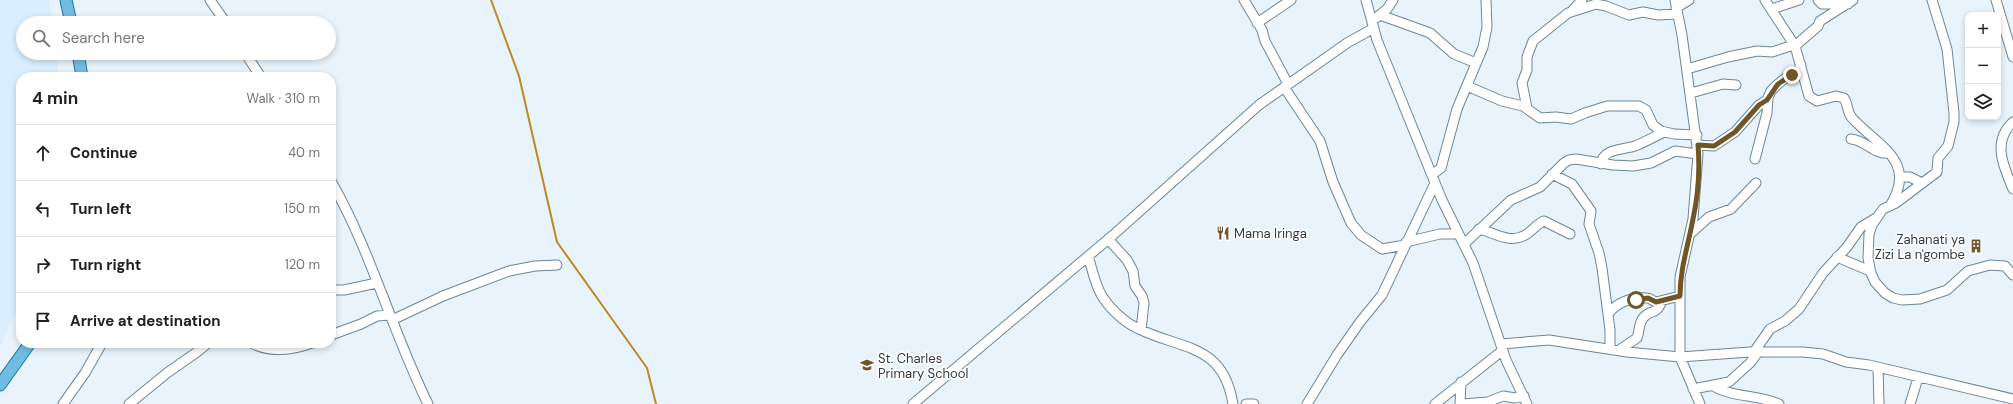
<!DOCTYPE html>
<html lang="en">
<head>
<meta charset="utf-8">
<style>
  :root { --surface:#fff; --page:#f2f2f2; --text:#202124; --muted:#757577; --line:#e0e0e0 }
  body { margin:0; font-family:"DM Sans",sans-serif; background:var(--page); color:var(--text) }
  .controls { position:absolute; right:12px; top:12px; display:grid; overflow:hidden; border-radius:8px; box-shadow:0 2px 6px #0003 }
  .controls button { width:36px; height:36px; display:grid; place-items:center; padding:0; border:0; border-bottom:1px solid var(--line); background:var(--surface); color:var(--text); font:20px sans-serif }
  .stop { position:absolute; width:12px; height:12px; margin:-9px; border:3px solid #705627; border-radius:50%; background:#fff }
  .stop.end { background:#705627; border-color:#fff; box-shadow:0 1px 4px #0008 }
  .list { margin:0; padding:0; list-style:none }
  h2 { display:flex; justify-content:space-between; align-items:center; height:52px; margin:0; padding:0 16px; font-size:17px }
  h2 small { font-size:13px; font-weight:400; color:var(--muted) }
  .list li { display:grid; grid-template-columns:26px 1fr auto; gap:12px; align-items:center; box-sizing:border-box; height:56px; padding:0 16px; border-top:1px solid var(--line) }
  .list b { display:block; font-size:15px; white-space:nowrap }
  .list em { font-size:13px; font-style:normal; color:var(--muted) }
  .icon { flex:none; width:22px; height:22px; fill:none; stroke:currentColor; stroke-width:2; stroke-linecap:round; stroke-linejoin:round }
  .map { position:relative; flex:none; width:2013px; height:404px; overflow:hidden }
  .search { position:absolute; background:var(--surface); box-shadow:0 2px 6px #0003; left:16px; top:16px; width:320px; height:44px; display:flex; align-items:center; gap:10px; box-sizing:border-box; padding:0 14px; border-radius:22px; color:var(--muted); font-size:15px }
  .panel { position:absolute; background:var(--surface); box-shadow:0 2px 6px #0003; left:16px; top:72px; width:320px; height:276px; border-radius:16px }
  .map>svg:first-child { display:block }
  .built { fill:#d9eefe }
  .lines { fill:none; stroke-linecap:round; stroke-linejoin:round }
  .stream { stroke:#bc8a21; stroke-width:2 }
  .minor-casing { stroke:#6c8699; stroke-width:11 }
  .major-casing { stroke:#1c74a0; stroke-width:13 }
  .minor { stroke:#fff; stroke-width:9 }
  .major { stroke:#70bde3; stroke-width:11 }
  .route { stroke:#705627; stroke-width:5 }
  .labels { text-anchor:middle; stroke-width:3.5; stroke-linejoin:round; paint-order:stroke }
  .poi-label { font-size:13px; fill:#313d45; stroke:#fff; text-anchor:start }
</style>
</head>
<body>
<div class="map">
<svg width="2013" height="404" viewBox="0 0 2013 404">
  <rect width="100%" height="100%" fill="#e8f3fc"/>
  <path class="built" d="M0 0H49L52 23H23V53H56L59 77H21V301L0 346Z"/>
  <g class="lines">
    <path class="stream" d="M491 0 519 76 557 242 647 368 656 404"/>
    <g class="minor-casing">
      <path id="minor" d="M210 0 226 23
        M1244 0 1262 30 1265 41 1288 84
        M1366 0 1377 40 1442 200 1473 263 1506 360 1527 404
        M1675 0 1682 35 1698 154 1693 219 1680 277V357L1700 404
        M1765 0 1795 46 1809 96 1817 101 1836 96 1844 98C1848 104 1847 112 1852 118 1879 147 1918 161 1890 206
        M1818 0 1822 4H1848
        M1932 0 1947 49 1954 113V122L1948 146 1938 158 1937 172 1896 203 1883 209 1872 225 1869 234 1868 258 1871 273 1875 282 1885 293 1893 298 1902 300 1920 299 1947 290 1968 271 1990 265 2005 266 2013 275
        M1996 0 2013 57
        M1676 8 1689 0
        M1772 9 1799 0
        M1571 12 1582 0
        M1380 15 1430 33 1454 54 1476 63
        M1376 18 1387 9 1393 0
        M1257 23 1291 0
        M1795 46 1818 26 1820 21 1853 0
        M245 53 261 77
        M1687 69 1728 57 1757 51 1772 52 1794 45
        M1467 86 1502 101 1523 106 1540 118 1556 117 1571 119 1585 113 1607 106H1639L1646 110 1653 125 1661 131 1674 134 1697 135
        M1284 87 1320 141 1333 182 1351 223 1361 235 1382 249 1405 245
        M1691 93 1723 84 1736 85
        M1527 108 1522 83 1527 70V57L1533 41 1568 13 1596 4 1606 6 1629 15 1643 12 1658 15 1677 14
        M2013 122C1992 141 2003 166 2013 189
        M1851 139C1865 140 1875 155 1888 153
        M1698 145 1714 146 1735 132 1759 105 1767 100 1771 91 1778 84 1788 76 1796 74 1801 65
        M1755 159 1767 113 1768 98
        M1601 164C1603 148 1623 150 1635 146 1645 142 1654 137 1664 132
        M1552 174 1572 184 1591 211 1589 224 1599 253 1602 268 1610 330V349
        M1432 175 1441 168 1457 109 1483 47 1487 27 1486 0
        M1900 177H1910L1922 183
        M331 181C371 251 392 331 428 404
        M1479 229C1496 233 1510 245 1527 234 1533 230 1537 224 1544 221L1570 234
        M1690 234 1709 217 1731 209 1756 183
        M1108 239 1127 260 1133 271 1135 286 1142 296 1144 303 1141 330
        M1406 242 1440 234H1458
        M1464 244 1511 200 1540 187 1564 163 1569 160 1576 159 1613 165 1633 166 1651 163 1675 151 1698 154
        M1088 256C1092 268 1095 285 1102 296 1110 309 1125 323 1139 329 1182 350 1223 343 1233 404
        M1837 257 1870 271
        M331 290H344L377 283
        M1608 314C1617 302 1632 297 1647 298 1651 298 1652 301 1656 302L1680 296
        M392 320 443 296 509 271 535 266 557 265
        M331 335 361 324 377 316 390 315
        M251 343C270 353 293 350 312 343
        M1501 344 1549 340 1627 352 1680 357 1750 352H1803L1823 354 1846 362 1869 365 2013 399
        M1619 350 1637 338C1640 331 1638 323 1644 317 1652 308 1655 317 1662 301
        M1754 352 1770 329 1785 321 1799 309 1823 273 1847 247 1861 227 1876 218
        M1878 368 1879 404
        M1713 386C1734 398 1757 394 1779 404
        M1693 389 1729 382 1750 363 1758 352
        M63 404 85 373 102 343
        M129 404 167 373 197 352 208 343
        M913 404 1112 236 1259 105 1347 43 1374 28
        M1246 404H1254
        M1307 404 1337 355 1360 322 1382 295 1435 183
        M1435 404 1503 350
        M1460 404 1461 382
        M1463 404 1488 402 1503 396 1515 398 1524 396
        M1910 404 1918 378"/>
    </g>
    <g class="major-casing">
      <path id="major" d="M66 0 71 23
        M78 53 82 77
        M0 385 30 343"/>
    </g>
    <use href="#minor" class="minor"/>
    <use href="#major" class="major"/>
  </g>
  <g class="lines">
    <path class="route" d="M1636 300 1648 298 1656 302 1680 296C1680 269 1688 246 1693 219 1698 196 1700 169 1698 145L1714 146 1735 132 1759 105 1767 100 1778 84 1792 75"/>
  </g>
  <defs>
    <g id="restaurant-bare" transform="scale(1.08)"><path d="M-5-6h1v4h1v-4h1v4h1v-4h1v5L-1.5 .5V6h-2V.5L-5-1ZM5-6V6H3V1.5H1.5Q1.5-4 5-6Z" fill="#705627" stroke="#fff" stroke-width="2.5" paint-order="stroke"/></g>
    <g id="building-bare" transform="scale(1.08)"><path d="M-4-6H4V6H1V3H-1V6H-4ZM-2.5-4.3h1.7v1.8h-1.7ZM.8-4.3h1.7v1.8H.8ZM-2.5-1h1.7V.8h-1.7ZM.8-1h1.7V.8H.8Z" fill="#705627" stroke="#fff" stroke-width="2.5" paint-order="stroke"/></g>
    <g id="school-bare" transform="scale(1.08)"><path d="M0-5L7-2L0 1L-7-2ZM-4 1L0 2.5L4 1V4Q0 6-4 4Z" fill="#705627" stroke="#fff" stroke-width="2.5" paint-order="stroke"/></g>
  </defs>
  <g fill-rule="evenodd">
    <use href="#restaurant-bare" x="1223" y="233"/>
    <use href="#building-bare" x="1976" y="246"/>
    <use href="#school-bare" x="867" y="365"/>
  </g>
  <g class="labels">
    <g class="poi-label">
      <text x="1234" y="238">Mama Iringa</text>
      <text x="1965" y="244" text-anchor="end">Zahanati ya<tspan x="1965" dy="15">Zizi La n'gombe</tspan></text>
      <text x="878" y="363">St. Charles<tspan x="878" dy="15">Primary School</tspan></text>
    </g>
  </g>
</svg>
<div class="controls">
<button>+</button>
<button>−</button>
<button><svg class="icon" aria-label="layers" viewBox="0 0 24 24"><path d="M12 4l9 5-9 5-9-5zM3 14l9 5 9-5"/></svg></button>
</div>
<div class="stop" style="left:1636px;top:300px"></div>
<div class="stop end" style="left:1792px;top:75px"></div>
<div class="search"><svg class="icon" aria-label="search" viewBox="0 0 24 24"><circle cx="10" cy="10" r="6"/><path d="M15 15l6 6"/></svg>Search here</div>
<section class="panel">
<h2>4 min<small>Walk · 310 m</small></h2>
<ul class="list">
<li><svg class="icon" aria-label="ahead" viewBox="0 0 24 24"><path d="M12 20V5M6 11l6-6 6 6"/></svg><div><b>Continue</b></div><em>40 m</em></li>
<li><svg class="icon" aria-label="left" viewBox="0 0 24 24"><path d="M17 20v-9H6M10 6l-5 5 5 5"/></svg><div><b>Turn left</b></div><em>150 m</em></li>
<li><svg class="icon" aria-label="right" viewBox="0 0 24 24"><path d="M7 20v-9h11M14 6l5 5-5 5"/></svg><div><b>Turn right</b></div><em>120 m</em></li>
<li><svg class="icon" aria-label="arrive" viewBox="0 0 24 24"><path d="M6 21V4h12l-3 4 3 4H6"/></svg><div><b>Arrive at destination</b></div></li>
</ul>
</section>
</div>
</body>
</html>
